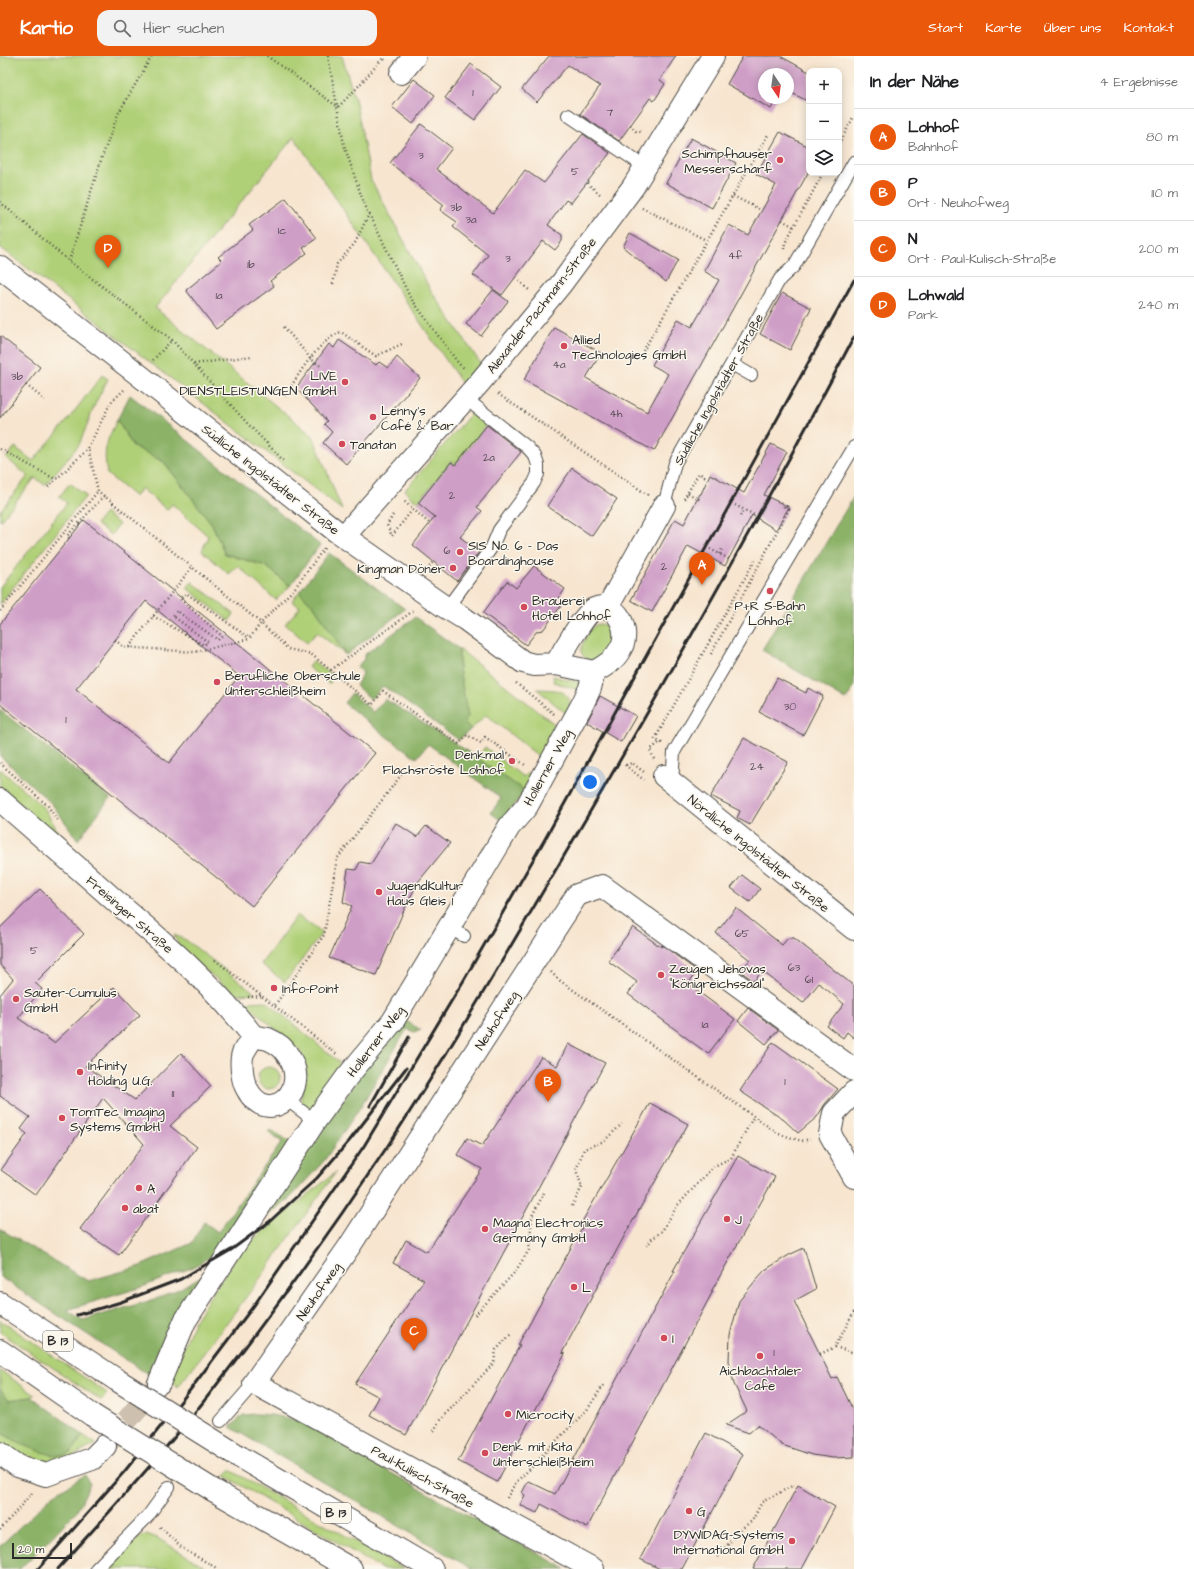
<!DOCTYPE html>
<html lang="de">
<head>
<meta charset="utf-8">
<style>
  :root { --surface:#fff; --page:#f2f2f2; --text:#202124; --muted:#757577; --line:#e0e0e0; --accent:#ea580c }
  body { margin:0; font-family:"Architects Daughter",sans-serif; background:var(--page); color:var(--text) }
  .controls { position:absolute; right:12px; top:12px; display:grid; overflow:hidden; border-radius:8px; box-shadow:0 2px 10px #0003 }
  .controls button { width:36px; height:36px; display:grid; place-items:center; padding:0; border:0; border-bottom:1px solid var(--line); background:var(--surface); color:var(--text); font:20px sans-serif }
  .compass { position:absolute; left:758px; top:12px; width:36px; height:36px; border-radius:50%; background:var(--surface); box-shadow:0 2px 10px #0003; rotate:167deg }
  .scale { position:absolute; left:12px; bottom:10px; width:60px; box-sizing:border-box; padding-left:4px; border:2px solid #2b2b2b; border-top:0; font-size:11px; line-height:14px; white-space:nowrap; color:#2b2b2b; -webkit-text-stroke:3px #fbf7ec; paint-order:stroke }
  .you { position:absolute; left:590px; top:726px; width:14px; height:14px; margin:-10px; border:3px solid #fff; border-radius:50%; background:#1a73e8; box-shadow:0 0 0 6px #1a73e833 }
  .badge { display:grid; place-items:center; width:26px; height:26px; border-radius:50%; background:var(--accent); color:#fff; font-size:13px; font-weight:700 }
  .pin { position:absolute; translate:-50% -33px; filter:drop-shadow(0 1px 2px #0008) }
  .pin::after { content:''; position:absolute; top:21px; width:14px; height:12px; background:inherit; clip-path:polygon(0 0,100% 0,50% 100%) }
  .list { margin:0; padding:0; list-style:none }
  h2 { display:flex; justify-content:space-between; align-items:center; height:52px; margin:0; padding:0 16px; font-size:17px }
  h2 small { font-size:13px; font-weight:400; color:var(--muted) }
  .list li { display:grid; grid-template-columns:26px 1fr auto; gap:12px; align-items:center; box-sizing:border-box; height:56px; padding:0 16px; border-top:1px solid var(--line) }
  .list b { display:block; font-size:15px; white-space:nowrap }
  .list p { margin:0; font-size:13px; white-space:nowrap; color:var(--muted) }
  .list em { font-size:13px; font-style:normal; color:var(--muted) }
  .icon { flex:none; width:22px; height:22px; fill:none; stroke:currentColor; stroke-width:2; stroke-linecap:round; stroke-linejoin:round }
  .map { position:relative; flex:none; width:854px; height:1513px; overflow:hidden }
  header { display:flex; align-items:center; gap:24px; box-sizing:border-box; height:56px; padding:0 20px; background:var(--accent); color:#fff }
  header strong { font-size:19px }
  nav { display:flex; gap:22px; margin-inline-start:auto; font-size:14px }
  .search { width:280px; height:36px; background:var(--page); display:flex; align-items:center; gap:10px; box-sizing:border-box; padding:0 14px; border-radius:12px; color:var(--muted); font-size:15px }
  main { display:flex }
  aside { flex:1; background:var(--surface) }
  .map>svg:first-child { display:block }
  .green { fill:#b0d078; stroke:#6e7e52 }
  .forest { fill:#8cb268; stroke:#5c6e4a }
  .building { fill:#cf9ec7; fill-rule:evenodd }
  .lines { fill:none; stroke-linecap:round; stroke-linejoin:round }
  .minor-tunnel { stroke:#cec0ae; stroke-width:22; stroke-dasharray:22 11; stroke-linecap:butt }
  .service-casing { stroke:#4a4744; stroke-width:14 }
  .minor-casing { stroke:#4a4744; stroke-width:24 }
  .primary-casing { stroke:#4a4744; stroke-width:24 }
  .path { stroke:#4a4744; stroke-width:2.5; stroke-dasharray:1 3; stroke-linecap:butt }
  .service { stroke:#fff; stroke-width:12 }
  .minor { stroke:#fff; stroke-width:22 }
  .primary { stroke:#fff; stroke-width:22 }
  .rail { stroke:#2b2b2b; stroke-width:3 }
  .primary-bridge-casing { stroke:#4a4744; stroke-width:24; stroke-linecap:butt }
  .primary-bridge { stroke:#fff; stroke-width:22 }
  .poi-dot { fill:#d1495b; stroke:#fbf7ec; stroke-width:1.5 }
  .labels { text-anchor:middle; stroke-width:3; stroke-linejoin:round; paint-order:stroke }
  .number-label { font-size:11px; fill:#544852 }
  .shield { fill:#fbf7ec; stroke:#696865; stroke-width:1 }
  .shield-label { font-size:12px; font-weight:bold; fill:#2b2b2b }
  .poi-label { font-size:13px; fill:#2b2b2b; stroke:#fbf7ec; text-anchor:start }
  .street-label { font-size:13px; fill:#2b2b2b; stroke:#fbf7ec }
</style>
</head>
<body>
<header>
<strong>Kartio</strong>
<div class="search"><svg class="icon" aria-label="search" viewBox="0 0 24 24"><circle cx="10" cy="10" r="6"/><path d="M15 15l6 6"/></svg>Hier suchen</div>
<nav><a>Start</a><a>Karte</a><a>Über uns</a><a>Kontakt</a></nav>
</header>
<main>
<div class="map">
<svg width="854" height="1513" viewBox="0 0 854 1513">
  <rect width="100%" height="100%" fill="#fbf7ec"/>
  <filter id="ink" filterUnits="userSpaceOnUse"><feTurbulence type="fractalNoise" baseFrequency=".025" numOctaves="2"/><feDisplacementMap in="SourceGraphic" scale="8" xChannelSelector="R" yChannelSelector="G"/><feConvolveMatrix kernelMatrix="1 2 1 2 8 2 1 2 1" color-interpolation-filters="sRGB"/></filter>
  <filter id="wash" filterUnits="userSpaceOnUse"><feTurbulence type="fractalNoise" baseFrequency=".012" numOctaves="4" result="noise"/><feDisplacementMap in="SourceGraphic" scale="16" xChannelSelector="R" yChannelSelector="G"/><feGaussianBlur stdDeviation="0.9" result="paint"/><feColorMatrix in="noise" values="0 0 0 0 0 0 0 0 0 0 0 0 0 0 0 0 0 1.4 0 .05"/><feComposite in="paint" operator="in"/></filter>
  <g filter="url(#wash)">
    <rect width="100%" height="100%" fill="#f7e5cf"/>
    <path class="green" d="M0 0H342L356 47 371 124 430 233 481 308 463 329 294 81 155 252 313 380 342 454 0 191Z
      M102 319 108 323 96 346 79 389 45 429 35 422 0 465V455L28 420 6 402 15 391 33 405 67 365Z
      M476 352 490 365 455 409 451 406 419 445 412 443 405 434Z
      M117 364 133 390 164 406 212 468 225 498 266 510 290 530 276 544 238 510 229 518 202 495 208 480 172 448 167 454 141 432 135 441 107 418C103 392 106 387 117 364Z
      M70 427 86 440 0 548V531L67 447 59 441Z
      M105 457 119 468 111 479 96 468Z
      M192 526 234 558 229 565 187 532Z
      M299 536 314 550 346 599 317 576 307 587 285 568 300 551 292 545Z
      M600 568C630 572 601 614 585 602 583 600 581 597 581 594 581 590 590 572 594 570 595 569 599 568 600 568Z
      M459 593 562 674 546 706 486 659 471 673 464 667 468 660 459 613Z
      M313 605 334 621 329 628 308 611Z
      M553 620 581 627V635L554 626Z
      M537 633C559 634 573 632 569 660Z
      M485 691 523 721 527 717 534 722 525 735 477 703Z
      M0 713 45 753 65 788 0 731Z
      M297 859 322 877 285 926 261 908Z
      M174 879 186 884 255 937 235 938 181 894Z
      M266 945 339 1006 342 1012 313 1055 300 1046 307 1019 305 1007 300 995 245 946Z
      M258 1022a11 11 0 1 1 22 0a11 11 0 1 1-22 0Z
      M336 1116 256 1228 178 1331 169 1325 195 1264 241 1193Z
      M0 1264 107 1337 102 1345 0 1276Z
      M0 1314 35 1339 32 1341 9 1344 0 1333Z
      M0 1376 29 1391 71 1397 83 1379 96 1388 64 1405 46 1406 24 1402 0 1388Z
      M230 1414 404 1513H382L225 1420Z
      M147 1478 157 1482 209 1513H105C118 1500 129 1485 147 1478Z"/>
    <path class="forest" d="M130 339 320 489 290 530 266 510 225 498 212 468 164 406 133 390 117 364Z
      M854 440V631L846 644 762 594Z
      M329 497 405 553 346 599 314 550 299 536Z
      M415 561 459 593V613L468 660 464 667 471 673 459 684 383 630 371 643 356 630 363 616 357 611 364 603V599Z
      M352 637 373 656 385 643 455 687 525 735 502 765 491 757 501 742 428 688 417 702 387 681 344 647Z
      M0 654 110 742 78 784 52 748 0 700Z
      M406 965 421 974 414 976 407 973 361 1050 324 1105 291 1141 262 1164 362 1016Z
      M271 1074 295 1089 222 1194 191 1212 142 1231 67 1254 83 1264 149 1245 179 1233 205 1218 152 1321 0 1221V1173L88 1225 138 1211 192 1187 204 1166 218 1176 282 1086 268 1076Z
      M0 1333 9 1344 32 1341 83 1379C79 1384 75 1394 70 1397 56 1407 13 1384 0 1376Z
      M256 1358 271 1359 303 1365 384 1413 566 1513H472L230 1371 243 1359Z
      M85 1419 90 1428 77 1455 20 1513H0V1490L53 1439Z"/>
    <g id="blocks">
      <path class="building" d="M549 0H676L660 24 665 28 654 45 650 42 619 85 580 58 600 30 568 9 537 46 522 33Z
        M743 0H780L809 16V46L788 35V18H764V42H777L771 53 727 28Z
        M471 8 501 31 475 64 445 42Z
        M414 23 435 39 413 68 392 51Z
        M421 68 452 92 436 113 493 157 525 114 544 127 583 78 610 97 571 147 566 144 548 169 562 179V185L555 194 543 185 502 239 473 219 488 199 453 171 457 166 440 154 444 149 390 107Z
        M780 76 809 91V115L654 395 524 324 554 271 601 297 586 322 647 356 668 318 652 309 678 263 692 271 719 224 704 215 729 169 748 179 776 129 756 118Z
        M691 82 736 107 712 152 666 127Z
        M286 142 317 182 303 192 307 197 270 225 274 230 216 273 186 234 222 205 218 201 253 174 249 169Z
        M630 177 678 204 666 226 623 191Z
        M493 234 508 245 481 280 466 268Z
        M782 237 811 252 790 294 760 278Z
        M0 280 40 311 0 362Z
        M339 284 376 309 379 306 388 312 397 301 420 322 346 408 323 387 332 376 324 368 327 365 296 332 329 288 334 292Z
        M487 369 521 396 477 451 482 455 460 481 479 496 457 525 413 489 435 461 418 447 451 406 455 409Z
        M771 388 787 396 764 439 789 451 776 474 752 459 725 510 688 490 652 556 631 544 675 463 684 468 700 438H701L710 418 744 437Z
        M572 412 617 443 592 480 547 450Z
        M84 464 375 697 252 850 0 648V568ZM146 545 239 620 169 707 76 633Z
        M534 510 565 533 559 542 564 546 543 574 537 575 526 589 483 557 507 525 516 532Z
        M777 622 806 637 808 632 823 640 803 679 759 656Z
        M600 640 636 660 621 686 587 666Z
        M744 682 788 706 750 769 737 762 740 755 711 740Z
        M396 767 417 781 426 770 450 787 418 826 404 854 376 919 329 902 352 850 343 846 348 813 356 814 360 806 371 808Z
        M742 819 760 833 750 846 731 832Z
        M40 833 84 878 35 927 42 933 18 962 54 987 114 931 140 959 85 1010 135 1044 181 997 211 1030 170 1070 197 1091 119 1199 80 1173 144 1088 103 1042 36 1139 1 1114 27 1078 21 1073 30 1061 0 1040V939L13 923 0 909V872Z
        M736 852 782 889 788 882H794L854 930V982L847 976 843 982 827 970 844 948 819 927 803 947 762 915 754 925 740 915 750 904 716 877Z
        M633 871 661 891 662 889 697 915 688 928 735 963 708 998 628 938 637 926 608 905Z
        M748 952 778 974 766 988 738 965Z
        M773 986 838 1033 825 1048 817 1061 798 1077 784 1064 740 1035Z
        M568 988 605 1007 406 1379 369 1359 379 1341 355 1328 424 1224 393 1207 406 1184 427 1196 482 1113 457 1099 467 1082 482 1090 541 1001 557 1010Z
        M650 1047 688 1068 627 1175 562 1297 565 1298 497 1426 458 1405 520 1289H518L585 1166 583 1164Z
        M738 1100 775 1121 711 1236 713 1235 587 1472 541 1448 537 1457 520 1449 525 1439 522 1437 528 1425 555 1438 675 1215H673Z
        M804 1192 816 1233 794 1245 832 1323 837 1321 854 1356V1401L833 1402 812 1399 782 1389 758 1369 749 1377 726 1369 747 1355 734 1328 729 1305 730 1279 739 1245 756 1224 765 1214 789 1199Z
        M706 1377 743 1398 682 1513H660L640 1503Z
        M798 1429 835 1451 802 1513H753Z"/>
    </g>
  </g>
  <g filter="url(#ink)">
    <use href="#blocks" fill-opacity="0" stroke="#4a4744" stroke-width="1"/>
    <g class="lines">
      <path class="minor-tunnel" d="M105 1390 158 1328"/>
      <g class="service-casing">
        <path id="service" d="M568 59 645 111
          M732 308 751 319
          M664 450 675 407 780 223 794 210 854 106
          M447 552 492 491 499 474 534 427 538 418V409L535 400 527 391 465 342
          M672 727 674 696 854 391
          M449 872 464 880
          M286 1043 315 1065
          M221 1365 254 1327
          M96 1513 148 1460 169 1431"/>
      </g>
      <g class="minor-casing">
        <path id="minor" d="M401 17 415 0
          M0 211 139 319 336 475 442 549 465 563 523 606 534 609 556 608 594 616C605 610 615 604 621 592 631 575 617 543 594 553 585 557 562 597 556 608
          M344 480 480 326 561 228 633 131 713 0
          M607 552 664 450
          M664 720 854 873
          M0 744C40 779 81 814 121 850 168 890 215 931 253 980 257 981 263 982 268 983 275 986 283 991 287 998 314 1034 268 1073 247 1033 242 1025 240 1005 243 997 246 991 250 986 253 980
          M854 1036 834 1057 830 1078 854 1121
          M159 1327 185 1265 315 1065 347 1021 393 965 509 771 527 750 583 647 590 632 594 616
          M0 1397 18 1410 46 1419 92 1403 105 1390
          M593 1513 254 1327 349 1191 577 839 602 830 854 1014"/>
      </g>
      <g class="primary-casing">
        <path id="primary" d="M0 1247 117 1324
          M0 1295 92 1359
          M240 1401 432 1513
          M213 1434 351 1513"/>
      </g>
      <path class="path" d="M267 0 338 51 356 33 383 2 385 4
        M328 0 344 89 363 145 410 241 459 308 465 313
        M630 69 636 75 641 76
        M839 88 854 60
        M587 127 601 139
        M733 140 761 154
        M0 146 69 205 172 284 247 367 284 405
        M642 152 706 184
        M782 164 794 171
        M784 193 785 187 823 117
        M69 205 102 101 118 58 152 0
        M519 225 529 234
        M333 228 337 208 355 187 369 158
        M284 271 311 303 322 311
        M643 295 769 77
        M153 304 172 284
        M194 308 252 300
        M26 329 45 344
        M124 334 111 346 88 392 98 435 261 567 294 533 325 491
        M498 338 648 439
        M285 340C298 319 318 285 341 276L376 300 404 287
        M0 393 55 423
        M48 431 88 393
        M688 437 702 445
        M684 443 699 417 707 422
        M735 449 754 459
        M413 453 430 468
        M393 459 387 469 392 480 413 453 403 444
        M740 460 744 454
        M69 482 67 480 104 440
        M710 493 729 503
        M720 498 722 493
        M427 514 433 506
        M0 555 98 435
        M153 560 204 589 208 586 173 560 177 555 218 584 222 580 180 543 186 537 249 582
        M115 584 124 591 194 596 249 583 261 567 288 593 311 598 372 649 383 635 459 688 467 679 481 687 485 681 525 709
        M129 591 192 511
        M711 598 789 453 785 449 783 452
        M331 614 413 555
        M516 627 554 658
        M662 687 655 683 755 504
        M654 703 650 694 660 686
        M0 707 48 750 57 764
        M625 709 644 724
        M626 709 632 707 644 716
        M215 904 338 999
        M551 916 559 924 779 1078 802 1085 810 1083
        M248 941 263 940
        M275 949 324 879 337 803 408 710
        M572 1150 582 1131 576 1114 584 1093 604 1085 622 1068
        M647 1190 652 1183 662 1175 677 1150 714 1110 731 1102 754 1060
        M854 1256 835 1291 854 1297
        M475 1259 515 1216 529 1194 532 1160 545 1135
        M820 1298 835 1291
        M434 1375 439 1365 494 1307 496 1294 511 1278
        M507 1442 516 1426 531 1412 551 1390 587 1354 604 1328
        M160 1471 182 1492 218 1513
        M0 1474 32 1437
        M717 1501 741 1473 752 1465 762 1446 794 1429"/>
      <use href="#service" class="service"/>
      <use href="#minor" class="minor"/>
      <use href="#primary" class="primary"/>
      <path class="rail" d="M370 1050 409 981
        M77 1259 121 1246 181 1223 231 1194 269 1166 317 1122 350 1084 406 1012
        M38 1513 124 1416 190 1334 255 1248 364 1090 464 924 545 783 854 224
        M58 1513C109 1456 161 1400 208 1340 270 1260 329 1178 385 1094 446 1001 502 905 558 810 661 636 760 460 854 281"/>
      <g class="primary-bridge-casing">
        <path id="primary-bridge" d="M117 1324 240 1401
          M92 1359 213 1434"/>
      </g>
      <use href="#primary-bridge" class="primary-bridge"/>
    </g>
  </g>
  <g class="poi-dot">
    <circle cx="780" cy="104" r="4"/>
    <circle cx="564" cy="290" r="4"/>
    <circle cx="345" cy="326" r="4"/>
    <circle cx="373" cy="361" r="4"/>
    <circle cx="342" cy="388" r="4"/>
    <circle cx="460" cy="496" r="4"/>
    <circle cx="453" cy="512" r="4"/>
    <circle cx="770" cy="535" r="4"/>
    <circle cx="524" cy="551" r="4"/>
    <circle cx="217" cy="626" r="4"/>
    <circle cx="512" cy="705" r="4"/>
    <circle cx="379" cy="836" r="4"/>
    <circle cx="661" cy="919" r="4"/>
    <circle cx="274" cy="932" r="4"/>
    <circle cx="16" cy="943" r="4"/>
    <circle cx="80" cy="1016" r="4"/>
    <circle cx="62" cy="1062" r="4"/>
    <circle cx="139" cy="1132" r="4"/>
    <circle cx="125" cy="1152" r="4"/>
    <circle cx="727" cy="1163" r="4"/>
    <circle cx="485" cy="1173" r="4"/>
    <circle cx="574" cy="1231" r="4"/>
    <circle cx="664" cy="1282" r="4"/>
    <circle cx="760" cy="1300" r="4"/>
    <circle cx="508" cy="1358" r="4"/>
    <circle cx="485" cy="1397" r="4"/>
    <circle cx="689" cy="1455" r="4"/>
    <circle cx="792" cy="1485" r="4"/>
  </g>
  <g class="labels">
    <g class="number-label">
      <text x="473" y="40">1</text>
      <text x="610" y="60">7</text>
      <text x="421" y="103">3</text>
      <text x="575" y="119">5</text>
      <text x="456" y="155">3b</text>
      <text x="471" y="167">3a</text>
      <text x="282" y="178">1c</text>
      <text x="735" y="203">4f</text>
      <text x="508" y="206">3</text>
      <text x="251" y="212">1b</text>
      <text x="219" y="243">1a</text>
      <text x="559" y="312">4a</text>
      <text x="17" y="324">3b</text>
      <text x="616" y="361">4h</text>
      <text x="489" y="405">2a</text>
      <text x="452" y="443">2</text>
      <text x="447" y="498">6</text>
      <text x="664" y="514">2</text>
      <text x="790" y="654">30</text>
      <text x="66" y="667">1</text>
      <text x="757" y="714">24</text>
      <text x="742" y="881">65</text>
      <text x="34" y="898">5</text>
      <text x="794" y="915">63</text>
      <text x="809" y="927">61</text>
      <text x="705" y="972">1a</text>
      <text x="785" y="1029">1</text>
      <text x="173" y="1041">11</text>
      <text x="774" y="1300">1</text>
    </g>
    <g class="shield">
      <rect x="43" y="1275" width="30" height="20" rx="3"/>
      <rect x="321" y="1447" width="30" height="20" rx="3"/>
    </g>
    <g class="shield-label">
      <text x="58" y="1289">B 13</text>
      <text x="336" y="1461">B 13</text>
    </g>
    <g class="poi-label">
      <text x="772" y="102" text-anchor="end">Schimpfhauser<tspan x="772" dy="15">Messerscharf</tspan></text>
      <text x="572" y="288">Allied<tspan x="572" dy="15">Technologies GmbH</tspan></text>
      <text x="337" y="324" text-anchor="end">LIVE<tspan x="337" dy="15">DIENSTLEISTUNGEN GmbH</tspan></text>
      <text x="381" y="359">Lenny’s<tspan x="381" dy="15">Café &amp; Bar</tspan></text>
      <text x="350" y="393">Tanatan</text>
      <text x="468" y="494">SIS No. 6 - Das<tspan x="468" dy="15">Boardinghouse</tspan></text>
      <text x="445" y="517" text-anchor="end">Kingman Döner</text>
      <text x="532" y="549">Brauerei<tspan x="532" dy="15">Hotel Lohhof</tspan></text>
      <text x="770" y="554" text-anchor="middle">P+R S-Bahn<tspan x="770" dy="15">Lohhof</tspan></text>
      <text x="225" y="624">Berufliche Oberschule<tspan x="225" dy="15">Unterschleißheim</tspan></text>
      <text x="504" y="703" text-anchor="end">Denkmal<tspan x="504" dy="15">Flachsröste Lohhof</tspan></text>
      <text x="387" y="834">JugendKultur<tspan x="387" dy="15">Haus Gleis 1</tspan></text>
      <text x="669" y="917">Zeugen Jehovas<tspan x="669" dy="15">"Königreichssaal"</tspan></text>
      <text x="282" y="937">Info-Point</text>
      <text x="24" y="941">Sauter-Cumulus<tspan x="24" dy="15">GmbH</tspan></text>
      <text x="88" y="1014">Infinity<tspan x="88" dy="15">Holding U.G.</tspan></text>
      <text x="70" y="1060">TomTec Imaging<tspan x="70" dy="15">Systems GmbH</tspan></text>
      <text x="147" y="1137">A</text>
      <text x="133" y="1157">abat</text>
      <text x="735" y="1168">J</text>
      <text x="493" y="1171">Magna Electronics<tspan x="493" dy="15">Germany GmbH</tspan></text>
      <text x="582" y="1236">L</text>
      <text x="672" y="1287">I</text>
      <text x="760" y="1319" text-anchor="middle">Aichbachtaler<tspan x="760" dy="15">Cafe</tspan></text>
      <text x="516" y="1363">Microcity</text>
      <text x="493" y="1395">Denk mit Kita<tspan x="493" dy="15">Unterschleißheim</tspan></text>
      <text x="697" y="1460">G</text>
      <text x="784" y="1483" text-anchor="end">DYWIDAG-Systems<tspan x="784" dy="15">International GmbH</tspan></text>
    </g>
    <g class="street-label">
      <text transform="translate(541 249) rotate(-52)" y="5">Alexander-Pachmann-Straße</text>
      <text transform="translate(718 333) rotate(-61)" y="5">Südliche Ingolstädter Straße</text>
      <text transform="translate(271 423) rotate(38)" y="5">Südliche Ingolstädter Straße</text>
      <text transform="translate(547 711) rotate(-61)" y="5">Hollerner Weg</text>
      <text transform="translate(759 797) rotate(39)" y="5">Nördliche Ingolstädter Straße</text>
      <text transform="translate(130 858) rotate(41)" y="5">Freisinger Straße</text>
      <text transform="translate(496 964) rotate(-57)" y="5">Neuhofweg</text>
      <text transform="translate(375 985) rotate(-53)" y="5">Hollerner Weg</text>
      <text transform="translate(318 1235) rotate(-55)" y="5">Neuhofweg</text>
      <text transform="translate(423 1420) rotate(29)" y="5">Paul-Kulisch-Straße</text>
    </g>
  </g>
</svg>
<div class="controls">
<button>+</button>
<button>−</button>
<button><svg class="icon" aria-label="layers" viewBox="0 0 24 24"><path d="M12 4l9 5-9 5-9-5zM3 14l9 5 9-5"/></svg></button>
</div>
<svg class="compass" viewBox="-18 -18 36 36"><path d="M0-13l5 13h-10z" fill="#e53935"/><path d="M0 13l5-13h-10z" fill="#757577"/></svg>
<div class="scale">20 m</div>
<div class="you"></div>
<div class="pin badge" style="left:702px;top:529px">A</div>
<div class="pin badge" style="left:548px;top:1046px">B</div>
<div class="pin badge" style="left:414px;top:1295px">C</div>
<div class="pin badge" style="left:108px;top:212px">D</div>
</div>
<aside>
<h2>In der Nähe<small>4 Ergebnisse</small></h2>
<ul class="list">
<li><span class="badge">A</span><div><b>Lohhof</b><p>Bahnhof</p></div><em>80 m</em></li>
<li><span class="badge">B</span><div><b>P</b><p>Ort · Neuhofweg</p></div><em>110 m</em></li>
<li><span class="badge">C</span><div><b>N</b><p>Ort · Paul-Kulisch-Straße</p></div><em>200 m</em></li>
<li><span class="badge">D</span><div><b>Lohwald</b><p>Park</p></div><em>240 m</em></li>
</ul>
</aside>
</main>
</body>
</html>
